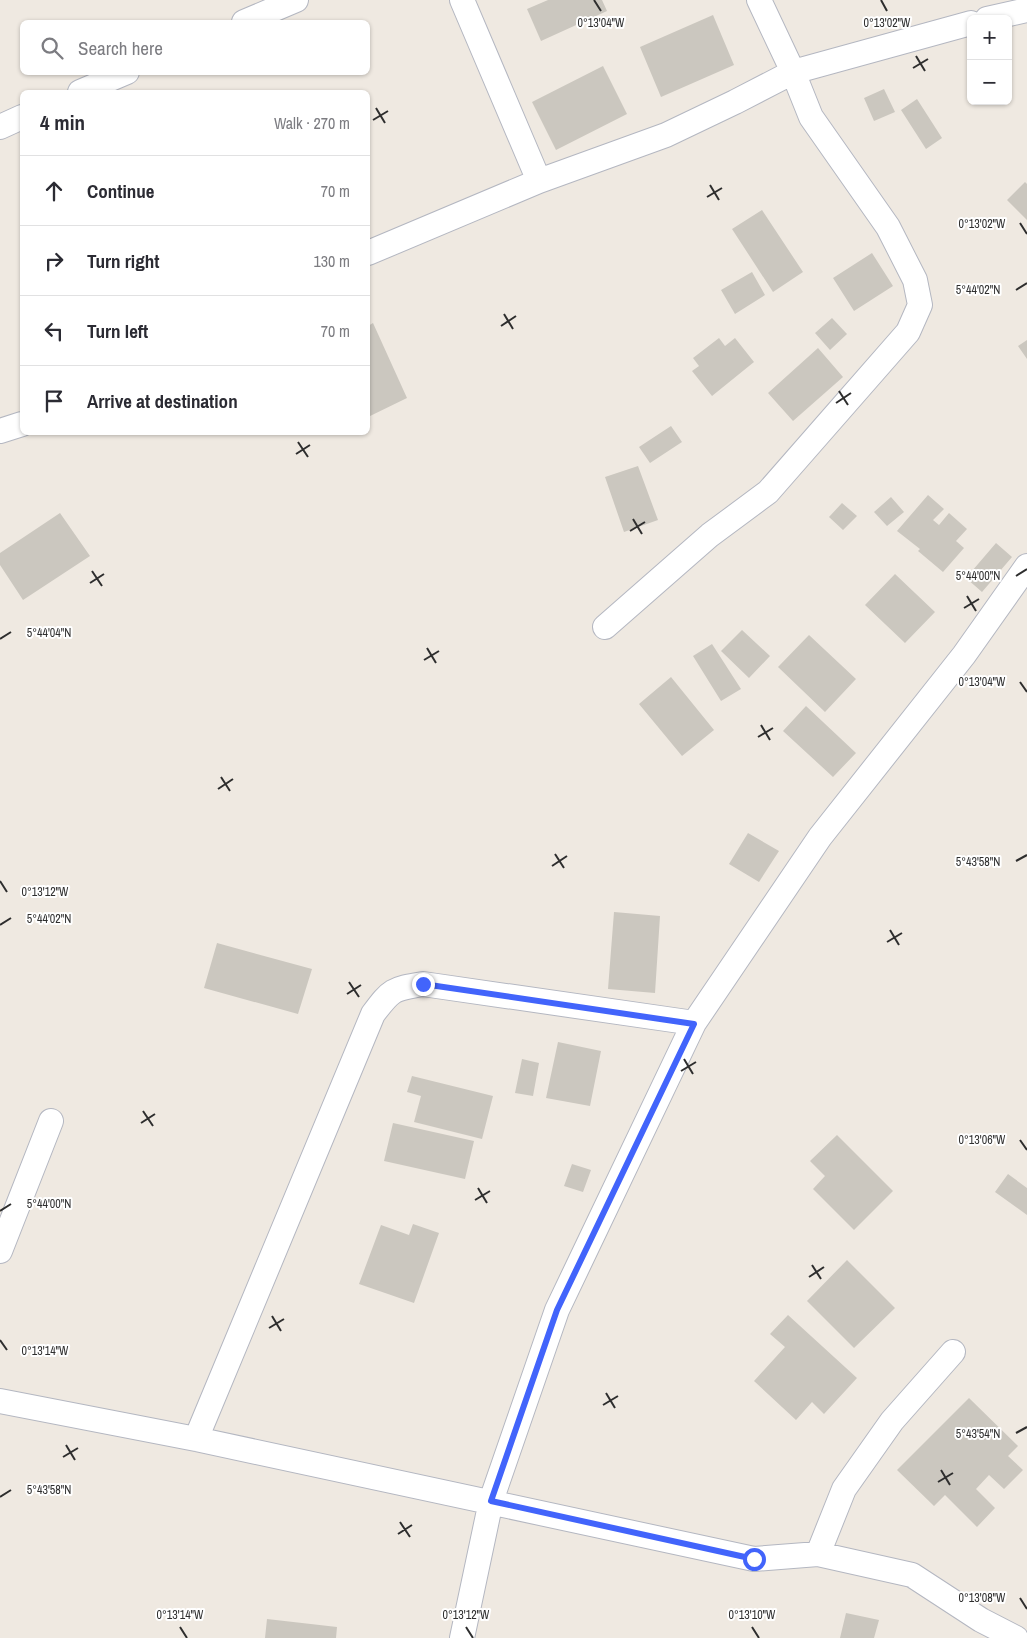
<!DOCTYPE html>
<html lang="en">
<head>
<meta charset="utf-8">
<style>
  :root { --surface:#fff; --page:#f2f2f3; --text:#2b2b33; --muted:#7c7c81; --line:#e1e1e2 }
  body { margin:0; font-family:"Archivo Narrow",sans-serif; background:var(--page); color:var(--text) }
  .controls { position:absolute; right:15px; top:15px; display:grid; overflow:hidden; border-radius:8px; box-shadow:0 1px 4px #0004 }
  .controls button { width:45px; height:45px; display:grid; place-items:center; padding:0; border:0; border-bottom:1px solid var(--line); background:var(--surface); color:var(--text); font:25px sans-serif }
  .stop { position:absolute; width:15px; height:15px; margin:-11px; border:4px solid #4264fb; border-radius:50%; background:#fff }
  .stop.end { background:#4264fb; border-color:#fff; box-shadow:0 1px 5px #0008 }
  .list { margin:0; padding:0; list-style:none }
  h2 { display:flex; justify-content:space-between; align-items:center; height:65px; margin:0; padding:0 20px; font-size:21px }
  h2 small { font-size:16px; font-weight:400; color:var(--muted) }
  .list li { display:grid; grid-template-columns:32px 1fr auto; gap:15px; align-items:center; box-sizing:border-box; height:70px; padding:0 20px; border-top:1px solid var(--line) }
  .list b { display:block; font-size:19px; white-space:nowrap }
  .list em { font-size:16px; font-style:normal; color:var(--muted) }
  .icon { flex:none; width:28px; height:28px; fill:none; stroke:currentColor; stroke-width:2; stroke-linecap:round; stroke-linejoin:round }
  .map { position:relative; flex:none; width:1027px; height:1638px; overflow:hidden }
  .search { position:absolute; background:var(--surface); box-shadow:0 1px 4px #0004; left:20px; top:20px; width:350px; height:55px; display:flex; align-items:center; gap:12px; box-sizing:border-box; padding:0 18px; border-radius:8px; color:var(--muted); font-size:19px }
  .panel { position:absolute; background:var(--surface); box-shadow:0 1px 4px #0004; left:20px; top:90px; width:350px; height:345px; border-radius:8px }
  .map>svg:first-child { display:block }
  .building { fill:#cbc7bf }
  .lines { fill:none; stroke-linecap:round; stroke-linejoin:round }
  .minor-casing { stroke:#b4b7c1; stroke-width:26 }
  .minor { stroke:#fff; stroke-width:24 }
  .route { stroke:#4264fb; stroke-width:6 }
  .ticks { fill:none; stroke:#2e2e2e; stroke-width:2 }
  .ticks-label { font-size:12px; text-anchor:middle; fill:#2e2e2e; stroke:#fff; stroke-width:4; stroke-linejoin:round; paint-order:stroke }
</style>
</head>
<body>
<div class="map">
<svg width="1027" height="1638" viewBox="0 0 1027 1638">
  <rect width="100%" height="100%" fill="#efe9e1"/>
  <path class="building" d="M548 0H602L607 11 541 41 527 9Z
    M713 15 734 65 661 97 640 47Z
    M603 66 627 114 556 150 532 102Z
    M884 89 895 112 874 121 864 98Z
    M917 99 942 138 926 149 901 110Z
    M1025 182 1027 184V220L1007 200Z
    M762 210 803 272 773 292 732 229Z
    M872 253 893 286 854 311 833 278Z
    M752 272 765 295 735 314 721 290Z
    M832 318 847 334 830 350 815 333Z
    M373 323 407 398 368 417V326Z
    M719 338 725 346 735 338 754 362 712 396 692 371 699 366 693 358Z
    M1027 340V359L1018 346Z
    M818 348 843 377 793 421 768 393Z
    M671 426 682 442 650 463 639 447Z
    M638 466 658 520 624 532 605 477Z
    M928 495 944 509 933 520 939 525 949 513 967 529 956 541 964 548 943 572 918 551 920 549 897 531Z
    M891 497 904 512 887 526 874 512Z
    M842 503 857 516 843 530 829 517Z
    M60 513 90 556 23 600 0 565V553Z
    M996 543 1012 557 982 592 966 578Z
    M895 574 935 612 905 643 865 605Z
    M742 630 770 656 749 678 721 651Z
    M809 635 856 679 825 712 778 667Z
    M712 644 741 689 721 701 693 656Z
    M671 677 714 730 682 756 639 704Z
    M806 706 856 753 833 777 783 731Z
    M748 833 779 851 759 882 729 864Z
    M614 912 660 916 655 993 608 989Z
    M217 943 312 969 298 1014 204 988Z
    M558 1042 601 1051 590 1106 546 1098Z
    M522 1059 539 1063 533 1096 515 1093Z
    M412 1076 493 1096 482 1139 414 1122 421 1096 407 1092Z
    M393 1123 474 1141 465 1179 384 1161Z
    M837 1135 893 1191 854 1230 813 1189 825 1176 810 1161Z
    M572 1164 591 1170 583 1192 564 1186Z
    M1008 1174 1027 1188V1215L995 1192Z
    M413 1224 439 1233 414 1303 359 1284 381 1225 409 1235Z
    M847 1260 895 1308 854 1348 807 1301Z
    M788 1315 857 1378 824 1414 812 1402 796 1420 754 1381 785 1347 770 1334Z
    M969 1398 1018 1446 1008 1456 1023 1470 1004 1489 989 1475 976 1489 995 1508 977 1527 945 1495 934 1506 897 1470Z
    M846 1613 879 1620 874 1638H840Z
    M267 1619 337 1627 336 1638H265Z"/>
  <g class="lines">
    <g class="minor-casing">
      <path id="minor" d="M462 0 539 181
        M987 19 1027 10
        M244 22 296 0
        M80 92 127 72
        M0 127 22 117
        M368 253 539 181 666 135 735 102 793 72 971 23
        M0 431 22 424
        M605 627 710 535 768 492 908 332 920 305 915 280 888 227 811 117 793 72 759 0
        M0 1251 51 1121
        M0 1401 196 1439 754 1559 818 1554 912 1575 981 1620 1016 1638
        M196 1439 373 1014C391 990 392 989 423 984L694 1023
        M818 1554 844 1489 892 1421 953 1352
        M462 1638 491 1501 557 1310 694 1023 820 837 964 655 1027 566"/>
    </g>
    <use href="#minor" class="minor"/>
  </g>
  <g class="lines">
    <path class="route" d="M423 984 694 1024 557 1310 491 1501 754 1559"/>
  </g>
  <path class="ticks" d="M594 0 601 11M881 0 887 11M916 56 925 71M913 68 928 59M376 108 385 123M373 120 388 111M710 185 719 200M707 197 722 188M1020 223 1027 234M1016 290 1027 283M504 314 513 329M501 326 516 316M839 391 848 405M836 403 851 393M298 442 308 457M296 454 310 445M633 519 642 534M630 531 645 522M92 571 102 586M1016 576 1027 569M90 583 104 574M967 596 976 611M964 608 979 599M0 639 11 632M427 648 436 663M424 660 439 651M1020 682 1027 692M761 725 770 740M758 737 773 728M221 777 230 791M218 789 233 779M555 854 564 868M1016 861 1027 855M552 866 567 856M0 881 7 892M0 925 11 918M890 930 899 945M887 942 902 933M349 982 359 997M347 994 361 985M684 1059 693 1074M681 1071 696 1062M143 1111 153 1126M141 1123 155 1114M1020 1140 1027 1150M478 1188 487 1203M475 1200 490 1191M0 1211 11 1204M812 1265 821 1279M809 1277 824 1267M272 1316 281 1331M269 1328 284 1319M0 1340 7 1350M606 1393 615 1408M603 1405 618 1396M1016 1433 1027 1427M66 1445 75 1460M63 1457 78 1448M941 1470 950 1485M938 1482 953 1473M0 1497 11 1490M400 1522 410 1537M398 1534 412 1525M1020 1598 1027 1609M180 1627 187 1638M466 1627 473 1638M752 1627 759 1638"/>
  <g class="ticks-label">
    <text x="601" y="27">0°13'04"W</text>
    <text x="887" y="27">0°13'02"W</text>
    <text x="982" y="228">0°13'02"W</text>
    <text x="978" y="294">5°44'02"N</text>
    <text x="978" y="580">5°44'00"N</text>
    <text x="49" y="637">5°44'04"N</text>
    <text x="982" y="686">0°13'04"W</text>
    <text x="978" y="866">5°43'58"N</text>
    <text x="45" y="896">0°13'12"W</text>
    <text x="49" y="923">5°44'02"N</text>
    <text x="982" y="1144">0°13'06"W</text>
    <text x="49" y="1208">5°44'00"N</text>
    <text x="45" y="1355">0°13'14"W</text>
    <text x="978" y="1438">5°43'54"N</text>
    <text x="49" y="1494">5°43'58"N</text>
    <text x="982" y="1602">0°13'08"W</text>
    <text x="180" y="1619">0°13'14"W</text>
    <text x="466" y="1619">0°13'12"W</text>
    <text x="752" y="1619">0°13'10"W</text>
  </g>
</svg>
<div class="controls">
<button>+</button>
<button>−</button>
</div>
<div class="stop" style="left:754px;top:1559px"></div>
<div class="stop end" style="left:423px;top:984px"></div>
<div class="search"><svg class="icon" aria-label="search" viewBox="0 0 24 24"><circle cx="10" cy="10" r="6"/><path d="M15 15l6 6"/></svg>Search here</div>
<section class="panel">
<h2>4 min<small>Walk · 270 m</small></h2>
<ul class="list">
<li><svg class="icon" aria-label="ahead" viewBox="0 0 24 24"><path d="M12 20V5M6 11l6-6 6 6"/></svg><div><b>Continue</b></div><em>70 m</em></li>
<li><svg class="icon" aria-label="right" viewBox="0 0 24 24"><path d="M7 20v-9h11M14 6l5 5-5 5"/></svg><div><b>Turn right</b></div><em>130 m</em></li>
<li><svg class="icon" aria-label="left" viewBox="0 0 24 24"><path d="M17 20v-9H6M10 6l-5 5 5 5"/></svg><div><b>Turn left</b></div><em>70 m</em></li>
<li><svg class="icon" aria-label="arrive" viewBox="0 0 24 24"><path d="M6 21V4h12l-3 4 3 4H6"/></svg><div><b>Arrive at destination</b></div></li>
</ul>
</section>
</div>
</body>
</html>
